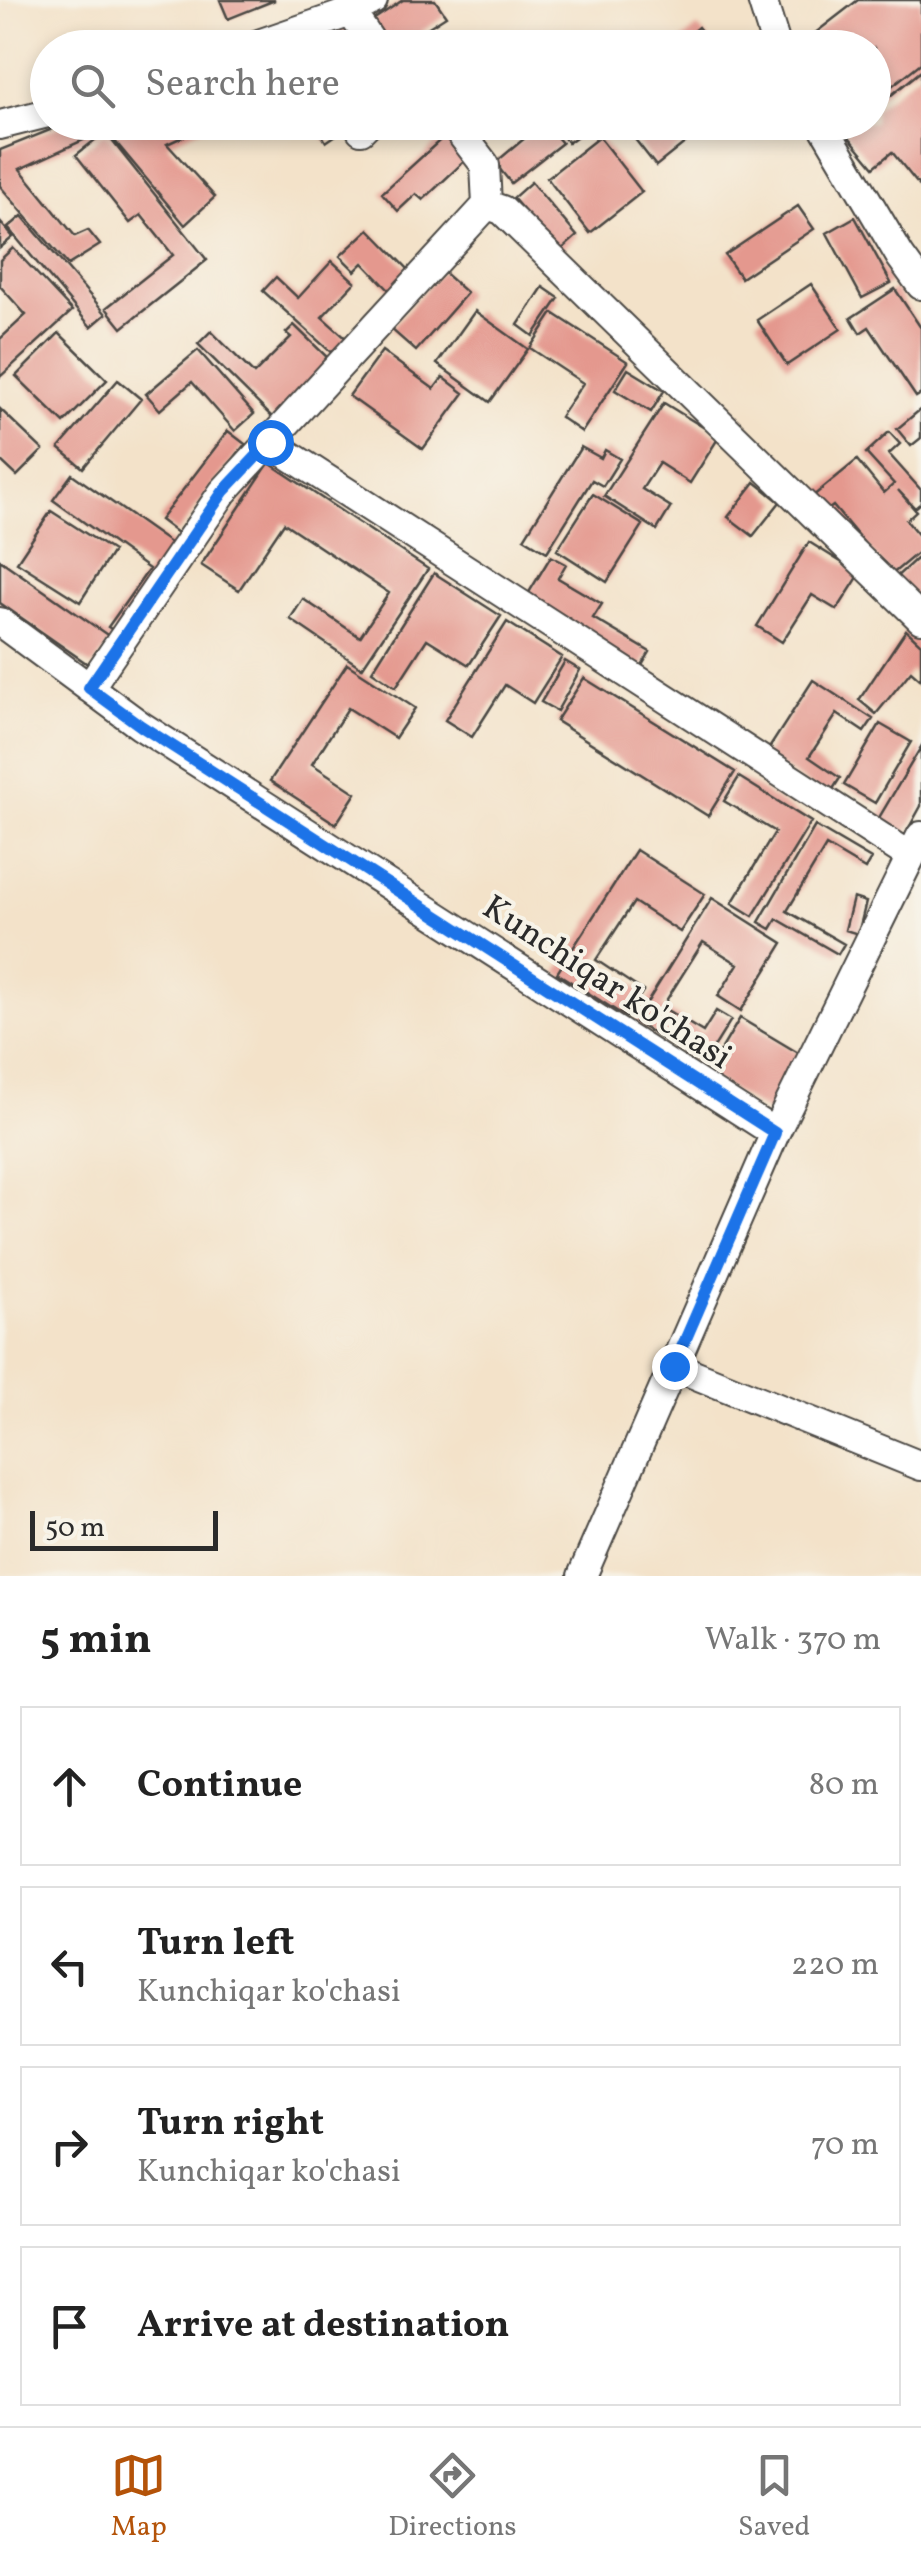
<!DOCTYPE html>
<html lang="en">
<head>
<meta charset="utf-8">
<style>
  :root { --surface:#fff; --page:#f2f2f2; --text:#222; --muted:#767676; --line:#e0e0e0; --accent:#b45309 }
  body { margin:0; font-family:Vollkorn,serif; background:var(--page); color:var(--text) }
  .scale { position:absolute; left:30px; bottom:25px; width:188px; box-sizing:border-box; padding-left:10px; border:5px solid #2b2b2b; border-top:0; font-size:28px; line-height:35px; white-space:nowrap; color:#2b2b2b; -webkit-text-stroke:8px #f7f3e8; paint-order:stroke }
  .stop { position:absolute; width:30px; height:30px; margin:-22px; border:8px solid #1a73e8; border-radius:50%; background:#fff }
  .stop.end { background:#1a73e8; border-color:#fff; box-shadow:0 2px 10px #0008 }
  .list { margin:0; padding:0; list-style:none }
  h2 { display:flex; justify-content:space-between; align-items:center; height:130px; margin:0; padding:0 40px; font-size:42px }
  h2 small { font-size:32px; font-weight:400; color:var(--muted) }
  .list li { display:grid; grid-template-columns:65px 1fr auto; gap:30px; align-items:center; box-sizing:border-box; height:160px; margin:0 20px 20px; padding:0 20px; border:2px solid var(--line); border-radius:0px }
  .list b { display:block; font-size:38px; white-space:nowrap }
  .list p { margin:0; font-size:32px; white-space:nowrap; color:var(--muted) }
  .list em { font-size:32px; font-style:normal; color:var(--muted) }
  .icon { flex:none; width:55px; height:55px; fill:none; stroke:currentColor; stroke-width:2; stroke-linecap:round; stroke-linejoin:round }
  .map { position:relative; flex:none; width:921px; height:1576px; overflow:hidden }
  .search { position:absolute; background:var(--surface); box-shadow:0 5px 15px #0003; left:30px; right:30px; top:30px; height:110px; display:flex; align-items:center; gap:25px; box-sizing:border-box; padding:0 35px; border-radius:55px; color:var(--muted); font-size:38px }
  .sheet { height:850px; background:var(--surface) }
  nav { display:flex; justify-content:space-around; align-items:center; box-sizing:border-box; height:140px; border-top:2px solid var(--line); background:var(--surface); font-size:28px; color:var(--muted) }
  nav a { display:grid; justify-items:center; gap:5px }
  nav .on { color:var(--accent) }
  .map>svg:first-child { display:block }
  .building { fill:#e4988e }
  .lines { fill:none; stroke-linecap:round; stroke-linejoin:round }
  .minor-casing { stroke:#494643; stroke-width:32 }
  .minor { stroke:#fff; stroke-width:28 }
  .route { stroke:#1a73e8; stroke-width:12 }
  .labels { text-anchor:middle; stroke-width:8; stroke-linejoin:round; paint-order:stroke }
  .street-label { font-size:35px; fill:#2b2b2b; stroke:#f7f3e8 }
</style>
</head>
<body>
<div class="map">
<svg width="921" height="1576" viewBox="0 0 921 1576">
  <rect width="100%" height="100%" fill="#f7f3e8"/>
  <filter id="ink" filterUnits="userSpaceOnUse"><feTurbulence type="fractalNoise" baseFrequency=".01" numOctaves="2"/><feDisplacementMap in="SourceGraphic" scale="20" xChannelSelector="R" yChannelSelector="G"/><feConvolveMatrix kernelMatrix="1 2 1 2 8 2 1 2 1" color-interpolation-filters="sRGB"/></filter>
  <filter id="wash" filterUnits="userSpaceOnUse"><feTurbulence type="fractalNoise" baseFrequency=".0048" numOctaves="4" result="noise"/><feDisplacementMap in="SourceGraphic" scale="40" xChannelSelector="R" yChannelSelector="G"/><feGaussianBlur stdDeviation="2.25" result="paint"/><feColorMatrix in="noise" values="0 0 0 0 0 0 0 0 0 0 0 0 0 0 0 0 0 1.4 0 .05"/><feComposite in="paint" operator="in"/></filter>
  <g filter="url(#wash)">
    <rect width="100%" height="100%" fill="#f3e2c9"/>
    <g id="blocks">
      <path class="building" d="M220 0H275L228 19Z
        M403 0H435L446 16 421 32 432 48H383L367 24Z
        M858 0H921V63L874 100V48H825L814 34Z
        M352 17 371 48H291L289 41Z
        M698 27 715 48H673Z
        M921 71V188L892 152 874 167 845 132 857 122H874V109Z
        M70 122H96L101 132 20 169 75 236 88 230 100 245 68 265 0 186V150Z
        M99 122H215L167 144 215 197 185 225Z
        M314 122H355L326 142Z
        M544 122 562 143 511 183 495 163Z
        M570 122H596L568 143 559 131Z
        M654 122H711L656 166 634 138Z
        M105 132 207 260 122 328 106 308 173 255 141 215 130 223 76 155Z
        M449 132 471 155 423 200 416 194 398 211 382 193Z
        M599 137 642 192 590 233 547 178Z
        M531 182 577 236 559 252 513 198Z
        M798 206 814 229 741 278 725 255Z
        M22 216 106 314 91 327 8 228Z
        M855 217 891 283 862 298 827 233Z
        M0 222 13 237 0 248Z
        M369 229 412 273 391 292 363 263 355 271 340 256Z
        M13 248 72 311 0 377V339L26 315 0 286V260Z
        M332 261 355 282 322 317 348 340 334 355 263 291 276 277 298 298Z
        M442 271 467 293 416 351 391 329Z
        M811 284 841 329 787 365 757 320Z
        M543 287 559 298 533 336 518 325Z
        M895 289 921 328V394L916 397 869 327 860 333 851 318Z
        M475 311 528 349 490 402 437 364Z
        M553 313 628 362 582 432 560 417 583 383 530 348Z
        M294 325 333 363 275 420 198 344 211 331 254 374 291 337 286 333Z
        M59 333 107 380 64 423 16 376Z
        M198 350 254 414 235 431 192 382 160 410 146 394Z
        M382 351 434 389 443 377 464 393 423 449 349 396Z
        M628 369 664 391 651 412 615 390Z
        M118 380 141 399 83 468 59 448Z
        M664 403 719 437 690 483 659 463 642 489 671 507 657 530 604 496Z
        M0 409 43 450 17 476 0 460Z
        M921 409V438L911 446 897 429Z
        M228 431 245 444 177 533 160 520Z
        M889 432 900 444 889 454 921 490V503L915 508 898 490 916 511 906 520 921 538V550L891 575 833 506 825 512 812 497 857 460 884 493 894 484 866 453Z
        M581 447 601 458 605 450 620 459 603 486 592 480 547 552 524 538Z
        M269 463 428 569 362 668 290 619 303 599 360 637 389 593 284 523 239 590 201 565Z
        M72 474 177 548 117 633 108 627 149 569 53 500Z
        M755 482 780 502 753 536 728 517Z
        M593 494 643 525 607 582 557 550Z
        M51 511 113 551 80 602 17 562Z
        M809 542 860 574 837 610 812 595 782 642 757 626Z
        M551 556 566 564 558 578 602 604 593 618 650 652 638 672 522 604Z
        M916 559 921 564V604L895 578Z
        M0 560 113 639 92 667 0 603Z
        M434 573 501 616 469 665 427 639 396 687 372 671Z
        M507 622 562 657 533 703 505 685 472 737 445 720Z
        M906 630 921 644V680L911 671 876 714 859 700Z
        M565 661 580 670 557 711 541 702Z
        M347 664 415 708 395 738 348 708 312 764 356 793 336 824 270 781Z
        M584 678 735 772 708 816 556 721Z
        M813 680 873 719 864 732 837 714 809 757 840 778 828 797 764 756Z
        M880 724 911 742 875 803 844 785Z
        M921 747V806L901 842 874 826Z
        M739 777 811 822 753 916 732 903 775 832 724 801Z
        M815 826 871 859 865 869 826 846 787 911 844 944 838 954 777 919 771 929 759 922Z
        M636 850 705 894 680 932 634 902 596 960 643 991 626 1017 557 973Z
        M712 898 783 943 741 1011 718 996 738 964 703 942 662 1007 703 1032 716 1011 731 1020 703 1065 635 1022Z
        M853 898 866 902 858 934 845 930Z
        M740 1018 805 1057 771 1114 706 1075Z"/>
    </g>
  </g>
  <g filter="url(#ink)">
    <use href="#blocks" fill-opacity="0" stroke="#494643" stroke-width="2.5"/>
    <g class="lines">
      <g class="minor-casing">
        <path id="minor" d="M762 0 777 48
          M351 12 375 48
          M247 48 351 12 373 0
          M452 122 485 165 487 205
          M821 122 900 256 921 285
          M0 125 48 113
          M361 130 369 122
          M269 442 910 856
          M0 622 141 726 775 1133 582 1576
          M89 688 223 492 487 205 502 210 921 619
          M775 1133 921 836
          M674 1366 921 1466"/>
      </g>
      <use href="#minor" class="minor"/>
    </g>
  </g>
  <g class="lines" filter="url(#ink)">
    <path class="route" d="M270 442 223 492 89 688 141 726 775 1133 674 1366"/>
  </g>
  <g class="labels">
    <g class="street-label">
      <text transform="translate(608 981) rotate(33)" y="12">Kunchiqar ko'chasi</text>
    </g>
  </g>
</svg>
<div class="scale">50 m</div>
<div class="stop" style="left:270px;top:442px"></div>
<div class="stop end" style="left:674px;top:1366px"></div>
<div class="search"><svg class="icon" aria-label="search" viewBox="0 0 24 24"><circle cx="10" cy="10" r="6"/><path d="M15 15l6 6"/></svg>Search here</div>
</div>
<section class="sheet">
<h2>5 min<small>Walk · 370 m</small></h2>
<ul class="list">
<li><svg class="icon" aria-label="ahead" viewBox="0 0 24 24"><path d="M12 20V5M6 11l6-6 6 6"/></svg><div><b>Continue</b></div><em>80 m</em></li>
<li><svg class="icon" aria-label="left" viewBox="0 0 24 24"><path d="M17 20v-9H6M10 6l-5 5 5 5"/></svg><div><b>Turn left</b><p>Kunchiqar ko'chasi</p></div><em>220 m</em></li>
<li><svg class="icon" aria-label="right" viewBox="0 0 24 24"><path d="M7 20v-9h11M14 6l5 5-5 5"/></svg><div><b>Turn right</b><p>Kunchiqar ko'chasi</p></div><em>70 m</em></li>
<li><svg class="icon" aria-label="arrive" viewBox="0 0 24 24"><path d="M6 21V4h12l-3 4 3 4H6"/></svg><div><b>Arrive at destination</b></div></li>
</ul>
</section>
<nav>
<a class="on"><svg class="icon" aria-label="map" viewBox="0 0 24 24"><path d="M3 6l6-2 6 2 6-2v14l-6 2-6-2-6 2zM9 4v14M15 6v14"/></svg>Map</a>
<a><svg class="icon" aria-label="directions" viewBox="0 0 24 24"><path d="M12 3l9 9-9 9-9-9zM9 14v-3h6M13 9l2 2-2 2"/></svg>Directions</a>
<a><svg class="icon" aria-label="saved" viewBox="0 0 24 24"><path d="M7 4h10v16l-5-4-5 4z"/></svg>Saved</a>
</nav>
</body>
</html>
